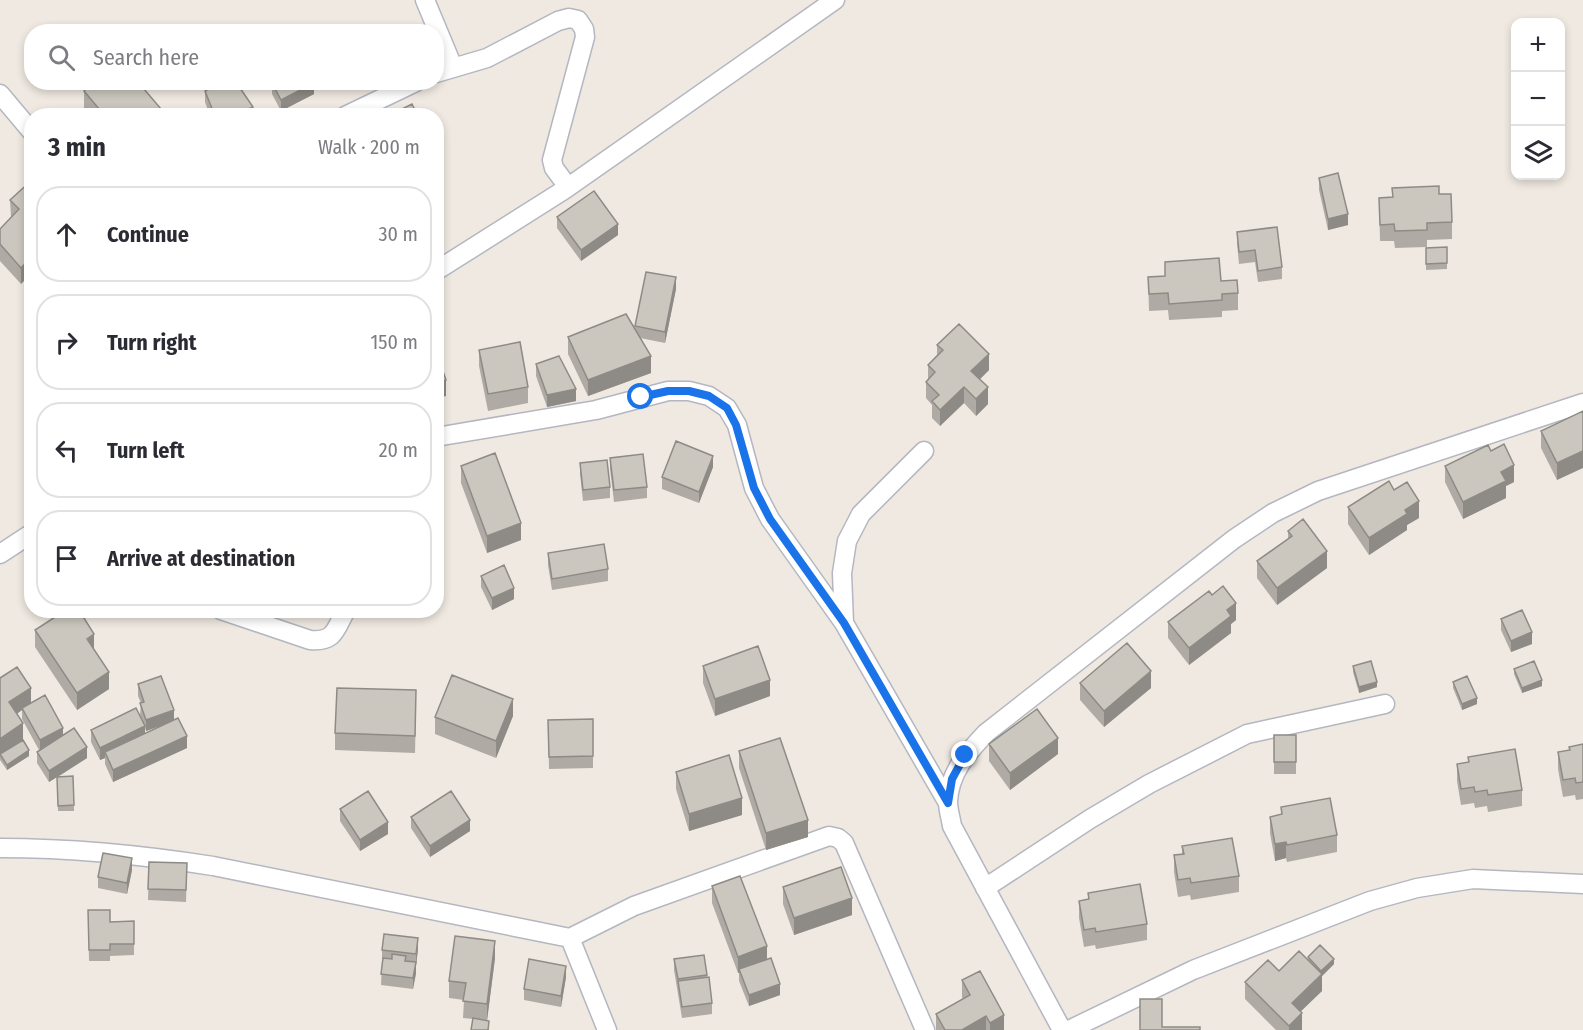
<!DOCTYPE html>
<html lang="en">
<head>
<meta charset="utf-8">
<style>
  :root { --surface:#fff; --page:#f7f7f7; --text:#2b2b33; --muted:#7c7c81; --line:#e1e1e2 }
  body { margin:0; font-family:"Fira Sans Condensed",sans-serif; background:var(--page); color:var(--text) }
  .controls { position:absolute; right:18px; top:18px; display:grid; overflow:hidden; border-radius:12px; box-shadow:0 3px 9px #0003 }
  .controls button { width:54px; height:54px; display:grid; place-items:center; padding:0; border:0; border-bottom:2px solid var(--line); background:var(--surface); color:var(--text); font:30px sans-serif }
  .stop { position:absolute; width:18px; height:18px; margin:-14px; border:4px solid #1a73e8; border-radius:50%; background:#fff }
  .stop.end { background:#1a73e8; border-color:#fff; box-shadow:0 2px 6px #0008 }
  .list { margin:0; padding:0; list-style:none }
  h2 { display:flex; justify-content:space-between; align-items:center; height:78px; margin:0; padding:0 24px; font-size:26px }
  h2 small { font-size:20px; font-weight:400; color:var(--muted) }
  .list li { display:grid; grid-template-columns:39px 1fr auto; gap:18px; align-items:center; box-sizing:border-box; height:96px; margin:0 12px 12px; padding:0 12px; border:2px solid var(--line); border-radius:24px }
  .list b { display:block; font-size:22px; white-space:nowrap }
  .list em { font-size:20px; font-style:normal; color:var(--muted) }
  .icon { flex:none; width:33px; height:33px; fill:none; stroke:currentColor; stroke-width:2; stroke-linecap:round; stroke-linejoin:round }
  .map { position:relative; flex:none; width:1583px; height:1030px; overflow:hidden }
  .search { position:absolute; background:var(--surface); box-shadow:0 3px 9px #0003; left:24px; top:24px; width:420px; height:66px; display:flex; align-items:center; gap:15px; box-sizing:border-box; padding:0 21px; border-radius:24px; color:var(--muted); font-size:22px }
  .panel { position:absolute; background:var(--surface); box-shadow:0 3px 9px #0003; left:24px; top:108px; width:420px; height:510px; border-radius:24px }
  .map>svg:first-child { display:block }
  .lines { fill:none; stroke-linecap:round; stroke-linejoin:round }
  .minor-casing { stroke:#b4b7c1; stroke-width:21 }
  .minor { stroke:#fff; stroke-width:18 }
  .wall { fill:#afaba4; fill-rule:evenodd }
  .shaded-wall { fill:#8e8b86 }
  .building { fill:#cbc7bf; stroke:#8e8b86; stroke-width:1.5 }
  .route { stroke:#1a73e8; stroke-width:8 }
</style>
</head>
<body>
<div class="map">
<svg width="1583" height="1030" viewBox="0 0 1583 1030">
  <rect width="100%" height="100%" fill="#efe9e1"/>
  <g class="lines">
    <g class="minor-casing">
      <path id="minor" d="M425 0 453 67
        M436 73 487 58 558 21 569 18 578 20 584 29 585 37 552 160 554 168 568 187
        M0 94 32 132
        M345 116 416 82
        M436 271 564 190 835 0
        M436 437 596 410 668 391H689L709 396 727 408 737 425 754 488 770 519 844 623
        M924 451 861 514 847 541 842 573 844 623 948 803
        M0 554 32 533
        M221 610 310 640C335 642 335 630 346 610
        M0 848C72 848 143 855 213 866L570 938 607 1030
        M985 888 1090 819 1149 784 1247 734 1385 704
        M570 938 634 906 829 836 838 838 844 843 925 1030
        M1062 1030 952 826C951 819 948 810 948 802 949 773 967 753 986 733L1234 539 1273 513 1318 491 1583 403
        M1069 1030 1193 970 1370 901 1417 888 1473 879 1583 884"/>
    </g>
    <use href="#minor" class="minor"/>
  </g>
  <path class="wall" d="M272 83 314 94 281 111 272 94Z
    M84 91 167 116H91L84 108Z
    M205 91 253 116H210L205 102Z
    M1319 178 1348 225 1328 230 1319 190Z
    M32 180 21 284 0 261V229L11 217 10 200Z
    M1439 194 1452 222V239L1427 240V247L1395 248 1394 241H1380L1379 198Z
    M557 217 618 235 581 261 557 228Z
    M1237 232 1282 267V279L1258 282 1255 262 1239 264 1237 243Z
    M1447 247V269L1426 270V248Z
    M1165 262 1221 281 1238 293V310L1222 311V317L1169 320 1168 310 1149 311 1148 277 1165 276Z
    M676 289 665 343 640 338 651 373 588 396 568 354V337L635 329V326Z
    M937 345 989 370 980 379 988 404 976 416 964 403 940 426 932 418V405L926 398V382L928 379V365L937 355Z
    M479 350 528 387V403L488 411 479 366Z
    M536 364 576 401 547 407 536 376Z
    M1583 411 1557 480 1541 448V431Z
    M1491 451 1514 482 1506 486V498L1463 519 1445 482V466Z
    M610 458 647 487V498L614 502 610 469Z
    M580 463 610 487V498L583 501 580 474Z
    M461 466 521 540 487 553 461 483Z
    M713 467 699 503 662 489V477Z
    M1394 490 1419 518 1407 525V530L1369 555 1348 524V507Z
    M1288 531 1327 568 1277 605 1257 578V561L1288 539Z
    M548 553 608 569V581L552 590 548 565Z
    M481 576 514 599 492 610 481 587Z
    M1212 595 1236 620 1231 624V633L1189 665 1168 638V622Z
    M1501 619 1532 644 1511 652 1501 630Z
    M35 630 94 650 109 689 77 710 35 647Z
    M703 666 770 696 715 716 703 683Z
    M1353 666 1377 687 1359 693 1353 672Z
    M1514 669 1542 686 1522 693 1514 674Z
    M0 678 31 703 87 758 58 777 74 805V811H58L57 777 49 782 37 763V752L39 750 22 719V710L17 714 23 741 29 756 7 770 0 760Z
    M1453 682 1477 704 1462 710 1453 688Z
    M1080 683 1151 688 1104 727 1080 700Z
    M138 684 174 721 187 748 113 782 105 764V758L100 760 91 742V730L143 721 140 715 141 703 138 696ZM169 723 145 734V728L146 731Z
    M416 707 415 753 335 750V733Z
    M513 716 496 758 435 734V717Z
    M593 719V768L549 769 548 720Z
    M1274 735H1296V774H1274Z
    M989 744 1058 754 1010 790 989 761Z
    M1583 744V799L1576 800 1575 795 1563 797 1558 769V752L1569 751V747Z
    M739 751 808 837 766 850 739 768Z
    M1468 757 1522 790V806L1488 812 1487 806 1475 808 1474 803 1461 805 1457 781V764L1468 762Z
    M676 772 742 815 689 831 676 789Z
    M1281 807 1337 835V852L1287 862 1286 858 1275 861 1270 833V817L1281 814Z
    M340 809 388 834 360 851 340 821Z
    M411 817 470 831 430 857 411 828Z
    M1182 846 1239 876V892L1191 900 1190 895 1178 897 1174 872V855L1182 854Z
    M149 862 187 863 186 902 148 900Z
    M132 870 127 894 98 888V877Z
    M712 886 767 960 780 995 749 1006 739 981V973H738L712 903Z
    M783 887 852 915 794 935 783 904Z
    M1088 893 1147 924V940L1096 949 1095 945 1084 947 1079 918V901L1088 899Z
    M88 910 110 922 134 921V955L110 956V961H89Z
    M418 949 413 989 381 985 382 961V950Z
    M1308 957 1334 964 1322 976V991L1300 1011 1302 1030H1276L1245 999V982L1308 960Z
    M495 958 487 1020 489 1026V1030H471L473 1019 463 1018 464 1000 449 998V981Z
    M674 959 707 975 712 1003V1014L682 1018 674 970Z
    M566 977 561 1007 524 1000V989Z
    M962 980 1004 1030H936V1014L963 999 962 997Z"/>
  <path class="shaded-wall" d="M314 83V94L281 111V100Z
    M253 107V116H232Z
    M1348 214V225L1328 230V219Z
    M618 224V235L581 261V250Z
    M32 256V273L21 284V268Z
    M676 277V289L665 343V332Z
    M989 354V370L971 388V371Z
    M651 356V373L588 396V380Z
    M446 380V396L436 399V383Z
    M964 387V403L940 426V410Z
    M988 387V404L976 416V399Z
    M576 389V401L547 407V395Z
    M1583 451V468L1557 480V463Z
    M713 456V467L699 503V492Z
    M1514 465V482L1506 486V498L1463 519V502L1501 472Z
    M1419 501V518L1407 525V530L1369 555V538L1405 510Z
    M521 523V540L487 553V536Z
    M1327 551V568L1277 605V588Z
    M514 588V599L492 610V598Z
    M1236 603V620L1231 624V633L1189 665V648L1227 610Z
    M1532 632V644L1511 652V641Z
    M94 634V650L87 639Z
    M1151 671V688L1104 727V711Z
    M109 672V689L77 710V693Z
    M770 680V696L715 716V699Z
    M1542 680V686L1522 693V688Z
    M1377 682V687L1359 693V687Z
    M31 688V704L22 708V710L9 719V702Z
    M1477 698V704L1462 710V704Z
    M513 699V716L496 758V741Z
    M174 710V721L146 731V720Z
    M23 723V740L0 756V739Z
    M145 726V737L105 752V758L100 760V748Z
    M63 728V739L40 752V740Z
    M187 736V748L113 782V770Z
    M1058 738V754L1010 790V773Z
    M87 747V758L49 782V771Z
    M29 750V756L7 770V765Z
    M742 798V815L689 831V814Z
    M470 820V831L430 857V846Z
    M808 820V837L766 850V833Z
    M388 822V834L360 851V840Z
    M1286 842V858L1275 861V844Z
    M132 858V870L127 894V883Z
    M852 898V915L794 935V918Z
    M418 938V949L416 966V954Z
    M495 941V958L487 1021V1004Z
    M767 946V963L739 969V973H738V957Z
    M1334 959V964L1322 976V991L1292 1020V1003L1321 974V971Z
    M416 962V974L413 989V978Z
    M566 966V977L561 1007V996Z
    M780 984V995L749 1006V995Z
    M1302 1013V1030H1289V1026Z
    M1004 1015V1030H990V1023Z
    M986 1016V1030H962Z"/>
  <path class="building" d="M307 27 309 32H298Z
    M94 82H138L167 116H105L84 91Z
    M221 82H236L253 107 232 116H215L205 91Z
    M273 82H314V83L281 100 272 83Z
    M412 104 418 116H388Z
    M1338 173 1348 214 1328 219 1319 178Z
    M32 180V256L21 268 0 244V229L19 209 10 200Z
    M1439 186V194H1451L1452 222 1427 223V230L1395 231 1394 224 1380 225 1379 198 1393 197 1392 188Z
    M594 191 618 224 581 250 557 217Z
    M1277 227 1282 267 1258 271 1255 250 1239 252 1237 232Z
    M1447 247V263L1426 264V248Z
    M1219 258 1221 281 1237 280 1238 293 1222 294V300L1169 304 1168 293 1149 294 1148 277 1165 276V262Z
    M646 272 676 277 665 332 635 326Z
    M626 314 651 356 588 380 568 337Z
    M959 324 989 354 971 371 988 387 976 399 964 387 940 410 932 401 939 395 926 382 935 372 928 365 943 350 937 345Z
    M520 342 528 387 488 394 479 350Z
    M436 351 446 380 436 383Z
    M559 356 576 389 547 395 536 364Z
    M1583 411V451L1557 463 1541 431Z
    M676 441 713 456 699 492 662 477Z
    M1504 444 1514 465 1501 472 1506 481 1463 502 1445 466 1488 445 1491 451Z
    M495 453 521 523 487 536 461 466Z
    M643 454 647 487 614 490 610 458Z
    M607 460 610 487 583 490 580 463Z
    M1389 481 1394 490 1407 482 1419 501 1405 510 1407 514 1369 538 1348 507Z
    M1303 519 1327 551 1277 588 1257 561 1292 536 1288 531Z
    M604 544 608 569 552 579 548 553Z
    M504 565 514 588 492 598 481 576Z
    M1223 586 1236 603 1227 610 1231 616 1189 648 1168 622 1209 591 1212 595Z
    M66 610H79L94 634 87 639 109 672 77 693 35 630Z
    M1522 610 1532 632 1511 641 1501 619Z
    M1127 643 1151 671 1104 711 1080 683Z
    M758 646 770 680 715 699 703 666Z
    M1371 661 1377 682 1359 687 1353 666Z
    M1534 661 1542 680 1522 688 1514 669Z
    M17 667 31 688 9 702 23 723 0 739V678Z
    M452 675 513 699 496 741 435 717Z
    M161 676 174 710 146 720 140 703 144 702 138 684Z
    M1467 676 1477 698 1462 704 1453 682Z
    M337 688 416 690 415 736 335 733Z
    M45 695 63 728 40 740 22 708Z
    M136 708 145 726 100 748 91 730Z
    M1037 709 1058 738 1010 773 989 744Z
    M178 718 187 736 113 770 105 752Z
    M593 719V756L549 757 548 720Z
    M74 728 87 747 49 771 37 752Z
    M1274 735H1296V762H1274Z
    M780 738 808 820 766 833 739 751Z
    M23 740 29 750 7 765 0 754Z
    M1583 744V782L1576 783 1575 778 1563 780 1558 752 1570 750 1569 747Z
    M1515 749 1522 790 1488 795 1487 790 1475 792 1474 787 1461 789 1457 764 1469 762 1468 757Z
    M729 755 742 798 689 814 676 772Z
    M73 776 74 805 58 806 57 777Z
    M368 791 388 822 360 840 340 809Z
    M451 791 470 820 430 846 411 817Z
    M1330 798 1337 835 1287 845 1286 842 1275 844 1270 817 1282 814 1281 807Z
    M1232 838 1239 876 1191 883 1190 878 1178 880 1174 855 1184 854 1182 846Z
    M103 853 132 858 127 883 98 877Z
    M149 862 187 863 186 890 148 889Z
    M841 867 852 898 794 918 783 887Z
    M740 876 767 946 738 957 712 886Z
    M1140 884 1147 924 1096 932 1095 928 1084 930 1079 901 1089 899 1088 893Z
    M88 910H110V922L134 921V944H110V950H89Z
    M384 934 418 938 416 954 382 950Z
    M455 936 495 941 487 1004 463 1001 466 983 449 981Z
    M1320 945 1334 959 1321 971 1308 957Z
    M1299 951 1322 974 1292 1003 1302 1013 1289 1026 1245 982 1268 960 1279 971Z
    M392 954 406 956 405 961 416 962 413 978 381 974 383 958 392 959Z
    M704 955 707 975 678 979 674 959Z
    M771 958 780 984 749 995 739 969Z
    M529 959 566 966 561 996 524 989Z
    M980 971 1004 1015 990 1023 986 1016 962 1030H945L936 1014 970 995 962 980Z
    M709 977 712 1003 682 1007 678 981Z
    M1140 999H1162V1027H1200V1030H1140Z
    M473 1018 489 1021 488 1030H471Z"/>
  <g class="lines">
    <path class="route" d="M641 397 668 391H689L709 396 727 408 736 425 754 488 770 519 844 623 948 803 952 779 965 755"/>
  </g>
</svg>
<div class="controls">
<button>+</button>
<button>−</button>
<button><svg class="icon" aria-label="layers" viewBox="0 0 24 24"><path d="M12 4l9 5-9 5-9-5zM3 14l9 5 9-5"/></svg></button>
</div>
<div class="stop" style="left:641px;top:397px"></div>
<div class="stop end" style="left:965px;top:755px"></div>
<div class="search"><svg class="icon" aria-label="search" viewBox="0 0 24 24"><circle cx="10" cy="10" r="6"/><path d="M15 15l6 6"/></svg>Search here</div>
<section class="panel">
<h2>3 min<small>Walk · 200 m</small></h2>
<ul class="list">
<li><svg class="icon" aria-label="ahead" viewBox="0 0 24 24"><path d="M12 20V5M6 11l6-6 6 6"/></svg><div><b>Continue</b></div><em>30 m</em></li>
<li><svg class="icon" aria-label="right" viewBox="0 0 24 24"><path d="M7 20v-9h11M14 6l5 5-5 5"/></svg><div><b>Turn right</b></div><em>150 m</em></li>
<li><svg class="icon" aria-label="left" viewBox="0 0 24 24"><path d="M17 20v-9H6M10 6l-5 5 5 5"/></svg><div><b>Turn left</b></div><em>20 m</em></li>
<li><svg class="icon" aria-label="arrive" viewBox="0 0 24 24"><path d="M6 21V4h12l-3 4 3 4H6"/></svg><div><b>Arrive at destination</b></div></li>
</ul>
</section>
</div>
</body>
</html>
